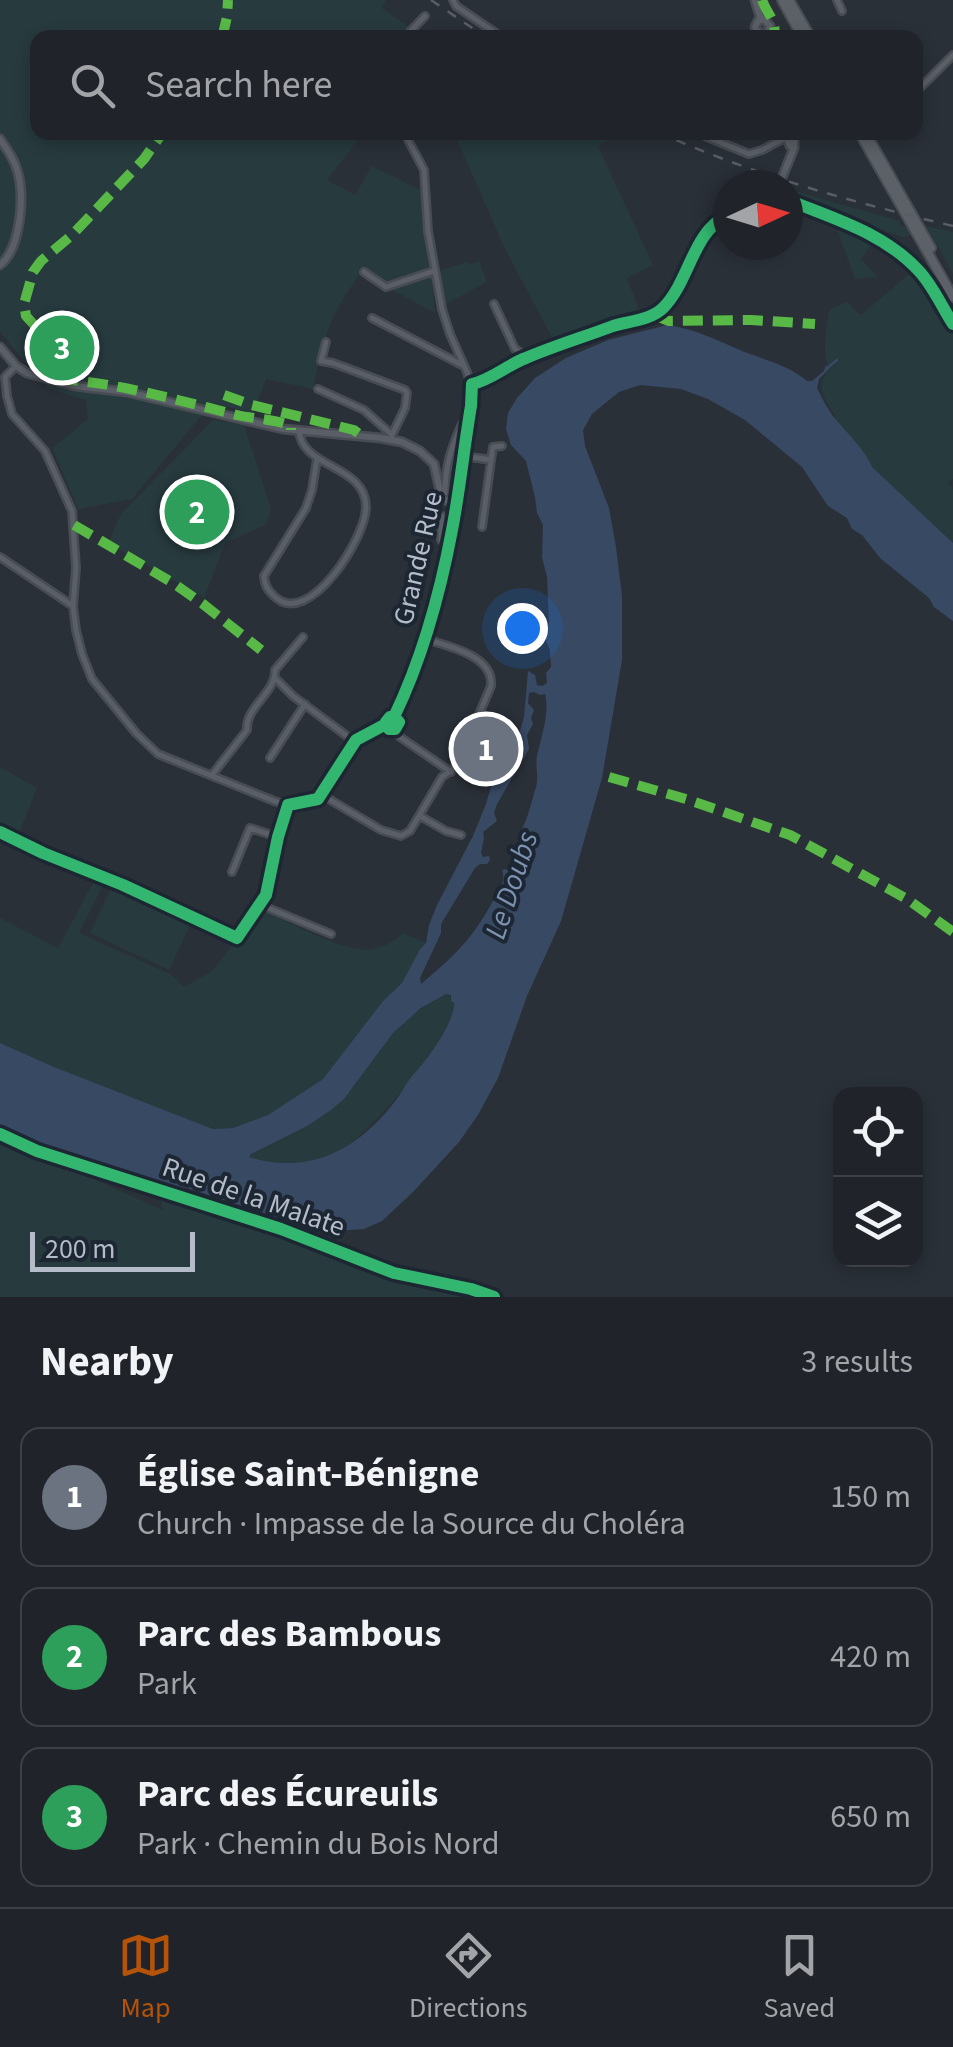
<!DOCTYPE html>
<html lang="en">
<head>
<meta charset="utf-8">
<style>
  :root { --surface:#20242a; --page:#2d3036; --text:#f1f3f6; --muted:#a2a4a8; --line:#3d4147; --accent:#b45309 }
  body { margin:0; font-family:"Source Sans 3",sans-serif; background:var(--page); color:var(--text) }
  .controls { position:absolute; right:30px; bottom:30px; display:grid; overflow:hidden; border-radius:20px; box-shadow:0 5px 15px #0003 }
  .controls button { width:90px; height:90px; display:grid; place-items:center; padding:0; border:0; border-bottom:2px solid var(--line); background:var(--surface); color:var(--text); font:50px sans-serif }
  .compass { position:absolute; left:713px; top:170px; width:90px; height:90px; border-radius:50%; background:var(--surface); box-shadow:0 5px 15px #0003; rotate:86deg }
  .scale { position:absolute; left:30px; bottom:25px; width:165px; box-sizing:border-box; padding-left:10px; border:5px solid #b4bcc9; border-top:0; font-size:28px; line-height:35px; white-space:nowrap; color:#b4bcc9; -webkit-text-stroke:8px #1d2633; paint-order:stroke }
  .you { position:absolute; left:522px; top:628px; width:35px; height:35px; margin:-25px; border:8px solid #fff; border-radius:50%; background:#1a73e8; box-shadow:0 0 0 15px #1a73e833 }
  .badge { display:grid; place-items:center; width:65px; height:65px; border-radius:50%; background:var(--accent); color:#fff; font-size:32px; font-weight:700 }
  .pin { position:absolute; translate:-50% -50%; border:5px solid #fff; box-shadow:0 2px 10px #0006 }
  .list { margin:0; padding:0; list-style:none }
  h2 { display:flex; justify-content:space-between; align-items:center; height:130px; margin:0; padding:0 40px; font-size:42px }
  h2 small { font-size:32px; font-weight:400; color:var(--muted) }
  .list li { display:grid; grid-template-columns:65px 1fr auto; gap:30px; align-items:center; box-sizing:border-box; height:140px; margin:0 20px 20px; padding:0 20px; border:2px solid var(--line); border-radius:20px }
  .list b { display:block; font-size:38px; white-space:nowrap }
  .list p { margin:0; font-size:32px; white-space:nowrap; color:var(--muted) }
  .list em { font-size:32px; font-style:normal; color:var(--muted) }
  .icon { flex:none; width:55px; height:55px; fill:none; stroke:currentColor; stroke-width:2; stroke-linecap:round; stroke-linejoin:round }
  .map { position:relative; flex:none; width:953px; height:1297px; overflow:hidden }
  .search { position:absolute; background:var(--surface); box-shadow:0 5px 15px #0003; left:30px; right:30px; top:30px; height:110px; display:flex; align-items:center; gap:25px; box-sizing:border-box; padding:0 35px; border-radius:20px; color:var(--muted); font-size:38px }
  .sheet { height:610px; background:var(--surface) }
  nav { display:flex; justify-content:space-around; align-items:center; box-sizing:border-box; height:140px; border-top:2px solid var(--line); background:var(--surface); font-size:28px; color:var(--muted) }
  nav a { display:grid; justify-items:center; gap:5px }
  nav .on { color:var(--accent) }
  .map>svg:first-child { display:block }
  .green { fill:#273a3e }
  .water { fill:#384963; fill-rule:evenodd }
  .lines { fill:none; stroke-linecap:round; stroke-linejoin:round }
  .stream { stroke:#384963; stroke-width:2.5 }
  .minor-casing { stroke:#484c53; stroke-width:10 }
  .tertiary-casing { stroke:#484c53; stroke-width:11 }
  .primary-casing { stroke:#484c55; stroke-width:12 }
  .minor { stroke:#5a5e66; stroke-width:5 }
  .tertiary { stroke:#5a5e66; stroke-width:6 }
  .primary { stroke:#5c6168; stroke-width:8 }
  .rail { stroke:#595d64; stroke-width:2.5; stroke-dasharray:10 10; stroke-linecap:butt }
  .quiet { stroke:#58b947; stroke-width:10; stroke-dasharray:20 10; stroke-linecap:butt }
  .cycleway-casing { stroke:#1d2633; stroke-width:19 }
  .cycleway { stroke:#33b770; stroke-width:12 }
  .labels { text-anchor:middle; stroke-width:8; stroke-linejoin:round; paint-order:stroke }
  .street-label { font-size:28px; fill:#b4bcc9; stroke:#1d2633 }
  .water-label { font-size:30px; font-style:italic; fill:#7c92b1; stroke:#1d2633 }
</style>
</head>
<body>
<div class="map">
<svg width="953" height="1297" viewBox="0 0 953 1297">
  <rect width="100%" height="100%" fill="#2a3038"/>
  <path class="green" d="M0 0H386L382 8 410 28 401 37 38 38V132L363 133 327 180 355 195 372 166 423 191 435 313 361 273C329 315 324 338 313 389L266 379 253 413 212 403 132 499 78 509 52 448 88 419 86 400 47 388 0 332Z
    M454 133H622L598 146 653 265 627 278 641 314 553 339 505 249Z
    M788 189 900 221V225L909 228 912 234 903 237 882 230 861 259 878 277 855 279 832 215 788 198Z
    M926 226 953 232V274Z
    M479 261 487 282 444 305 440 271 467 262 470 265Z
    M915 269 920 273 953 328V479L948 482 953 490V543L871 467 857 444 834 418 836 417C824 397 814 390 829 369 821 351 827 329 829 310L847 302 861 315Z
    M213 420 244 425 271 509 267 524 225 543 204 598 108 543 121 514Z
    M0 767 37 788 14 845 0 838Z
    M98 874 107 877 79 933 170 974 184 987 212 971 261 910C289 922 330 945 359 949 373 952 394 944 402 933L426 943 420 949 402 983 383 1001 323 1079 268 1115 233 1128 213 1129 54 1067 0 1043V918L58 948Z
    M113 884 192 921 169 970 90 933Z
    M446 994H450L451 1001 454 1002C454 1037 370 1134 339 1152 312 1167 277 1166 248 1157 275 1136 311 1128 336 1105 360 1085 373 1053 395 1031 410 1016 427 1004 446 994Z
    M0 1137 163 1210 159 1194 297 1238 422 1284 478 1297H0Z"/>
  <path class="water" d="M667 325C695 329 717 340 742 351 765 360 788 365 807 381H812L824 371 826 365 829 369 819 379 817 388C823 400 829 412 838 422 850 436 865 450 872 467L953 543V621L934 607 929 598 880 558 862 535 852 529 847 518 828 506 802 467 745 420 708 399 681 389 640 385 619 392 592 414 583 430 585 446 609 508 616 547 622 596V660L602 778 561 921 527 996 498 1078 478 1115 459 1142 413 1192 382 1221 364 1229 335 1231 299 1224 187 1188 151 1181 66 1155 31 1143 0 1127V1043L54 1067 213 1129 233 1128 268 1115 323 1079 383 1001 402 983 420 949 426 943 429 925 437 905 473 836 486 804 492 783 514 752 524 717 528 671 535 675 537 685 542 686 547 683 546 673 551 667 550 650 544 636 549 623 547 577 542 557 543 525 537 513 535 497 526 461 511 445 506 429 508 413 517 398 535 378 566 358 608 340ZM534 692 540 695 545 694C550 713 541 737 537 756 535 766 539 777 536 787 531 803 528 819 520 833L526 847 513 868 502 870C506 881 500 889 494 899 472 940 455 955 421 984L420 978 441 933V924L475 868 480 864H487L490 860 489 856 483 857 481 853 484 838 483 832 497 821 494 813 497 804 529 749 527 735 533 724 531 718 534 710 528 703 529 693ZM446 994 451 995V1001L454 1003C454 1023 428 1059 413 1075 406 1083 402 1092 396 1100 359 1149 310 1176 249 1157L251 1154 307 1126 331 1110 344 1099 393 1033 421 1008Z"/>
  <g class="lines">
    <path class="stream" d="M826 369 837 360"/>
    <g class="minor-casing">
      <path id="minor" d="M453 0 456 6 503 38
        M837 0 842 11
        M404 38 425 16
        M916 92 953 55
        M404 132 424 170 428 231 442 309 450 334 467 372 471 387
        M695 132 749 154 762 150 787 137
        M364 272 386 287 434 271
        M494 304 515 349 527 357
        M372 318 462 365
        M326 342 321 361 333 363 405 390 407 393 405 408 390 439
        M16 366 5 377 7 396 12 414 45 451 72 511 76 568 73 606 76 630 82 654 92 679 136 733 158 754 274 801 288 805 318 799 356 740 386 724
        M318 389 364 410 391 434
        M299 430C301 469 366 464 366 507 366 538 308 630 274 596 267 589 265 586 264 576L306 508 312 490 317 459
        M464 456 491 460 482 527
        M491 460 493 447 502 446
        M445 493C445 467 451 448 462 424L464 421 469 420
        M0 557 73 606
        M276 679 293 696 355 742
        M394 717 399 722 395 729H389L386 722 390 717H394C420 662 435 604 449 544L441 540 442 516
        M476 724 491 729 505 740 507 749 501 765
        M395 729 400 737 451 772
        M270 758 305 704
        M212 775 247 730C245 707 276 693 275 670L303 637
        M322 795 381 830 401 836 410 831 442 777 457 766 491 686C494 656 449 646 425 639
        M420 816 446 831 461 835
        M232 872 250 828 278 837
        M261 905 331 934
        M237 938 266 895 278 837 288 805"/>
    </g>
    <g class="tertiary-casing">
      <path id="tertiary" d="M755 0 761 19
        M767 33 763 34 757 31 755 27 758 21 764 19 770 26 767 33 768 38
        M785 132 790 146
        M0 139C6 148 13 157 16 167 26 191 21 249 0 265
        M779 185 794 148V139
        M0 347 16 366 27 373 75 386 127 392 283 429 381 438 402 442 420 451 434 464 442 499 456 503
        M472 390 473 383C492 381 510 364 529 357 558 345 588 335 617 325 631 320 651 319 661 310 691 283 691 233 728 215
        M449 544 471 406 472 390
        M0 1134 37 1151 281 1229 394 1273 471 1289 494 1297"/>
    </g>
    <g class="primary-casing">
      <path id="primary" d="M782 0 803 38
        M789 0 811 38
        M859 132 953 297
        M865 132 931 248"/>
    </g>
    <use href="#minor" class="minor"/>
    <use href="#tertiary" class="tertiary"/>
    <use href="#primary" class="primary"/>
    <path class="rail" d="M431 0 487 38
      M658 132C753 175 852 202 953 226"/>
    <path class="quiet" d="M762 0C769 18 775 16 775 38
      M222 38 227 17 228 0
      M654 315 669 321 751 320 815 324
      M58 379C119 383 177 400 237 415 254 419 275 419 291 426V430
      M57 381V368L47 339 26 316 24 304 33 272 41 261 72 235 144 159 163 132
      M224 395 252 405 354 430 362 436
      M74 525 173 583 203 604 261 650
      M609 777 686 799 790 835 907 899 953 932"/>
    <g class="cycleway-casing">
      <path id="cycleway" d="M788 200C835 219 884 233 919 271 933 286 942 307 953 324
        M394 717 399 722 395 729H389L386 722 390 717H394C422 659 440 594 452 530 460 489 464 447 471 406L472 384C491 380 507 365 526 358 554 346 584 337 613 326 629 321 651 320 663 308 690 281 692 232 728 215
        M0 832 43 853 123 885 237 938 266 895 278 837 288 805 318 799 356 740 386 724
        M0 1134 37 1151 281 1229 394 1273 471 1289 494 1297"/>
    </g>
    <use href="#cycleway" class="cycleway"/>
  </g>
  <g class="labels">
    <g class="street-label">
      <text transform="translate(417 558) rotate(-77)" y="10">Grande Rue</text>
      <text transform="translate(254 1196) rotate(19)" y="10">Rue de la Malate</text>
    </g>
    <g class="water-label">
      <text transform="translate(511 885) rotate(-72)" y="10">Le Doubs</text>
    </g>
  </g>
</svg>
<div class="controls">
<button><svg class="icon" aria-label="locate" viewBox="0 0 24 24"><circle cx="12" cy="12" r="6"/><path d="M12 2v4M12 18v4M2 12h4M18 12h4"/></svg></button>
<button><svg class="icon" aria-label="layers" viewBox="0 0 24 24"><path d="M12 4l9 5-9 5-9-5zM3 14l9 5 9-5"/></svg></button>
</div>
<svg class="compass" viewBox="-18 -18 36 36"><path d="M0-13l5 13h-10z" fill="#e53935"/><path d="M0 13l5-13h-10z" fill="#a2a4a8"/></svg>
<div class="scale">200 m</div>
<div class="you"></div>
<div class="pin badge" style="left:486px;top:749px;background:#6b7280">1</div>
<div class="pin badge" style="left:197px;top:512px;background:#2e9e5b">2</div>
<div class="pin badge" style="left:62px;top:348px;background:#2e9e5b">3</div>
<div class="search"><svg class="icon" aria-label="search" viewBox="0 0 24 24"><circle cx="10" cy="10" r="6"/><path d="M15 15l6 6"/></svg>Search here</div>
</div>
<section class="sheet">
<h2>Nearby<small>3 results</small></h2>
<ul class="list">
<li><span class="badge" style="background:#6b7280">1</span><div><b>Église Saint-Bénigne</b><p>Church · Impasse de la Source du Choléra</p></div><em>150 m</em></li>
<li><span class="badge" style="background:#2e9e5b">2</span><div><b>Parc des Bambous</b><p>Park</p></div><em>420 m</em></li>
<li><span class="badge" style="background:#2e9e5b">3</span><div><b>Parc des Écureuils</b><p>Park · Chemin du Bois Nord</p></div><em>650 m</em></li>
</ul>
</section>
<nav>
<a class="on"><svg class="icon" aria-label="map" viewBox="0 0 24 24"><path d="M3 6l6-2 6 2 6-2v14l-6 2-6-2-6 2zM9 4v14M15 6v14"/></svg>Map</a>
<a><svg class="icon" aria-label="directions" viewBox="0 0 24 24"><path d="M12 3l9 9-9 9-9-9zM9 14v-3h6M13 9l2 2-2 2"/></svg>Directions</a>
<a><svg class="icon" aria-label="saved" viewBox="0 0 24 24"><path d="M7 4h10v16l-5-4-5 4z"/></svg>Saved</a>
</nav>
</body>
</html>
